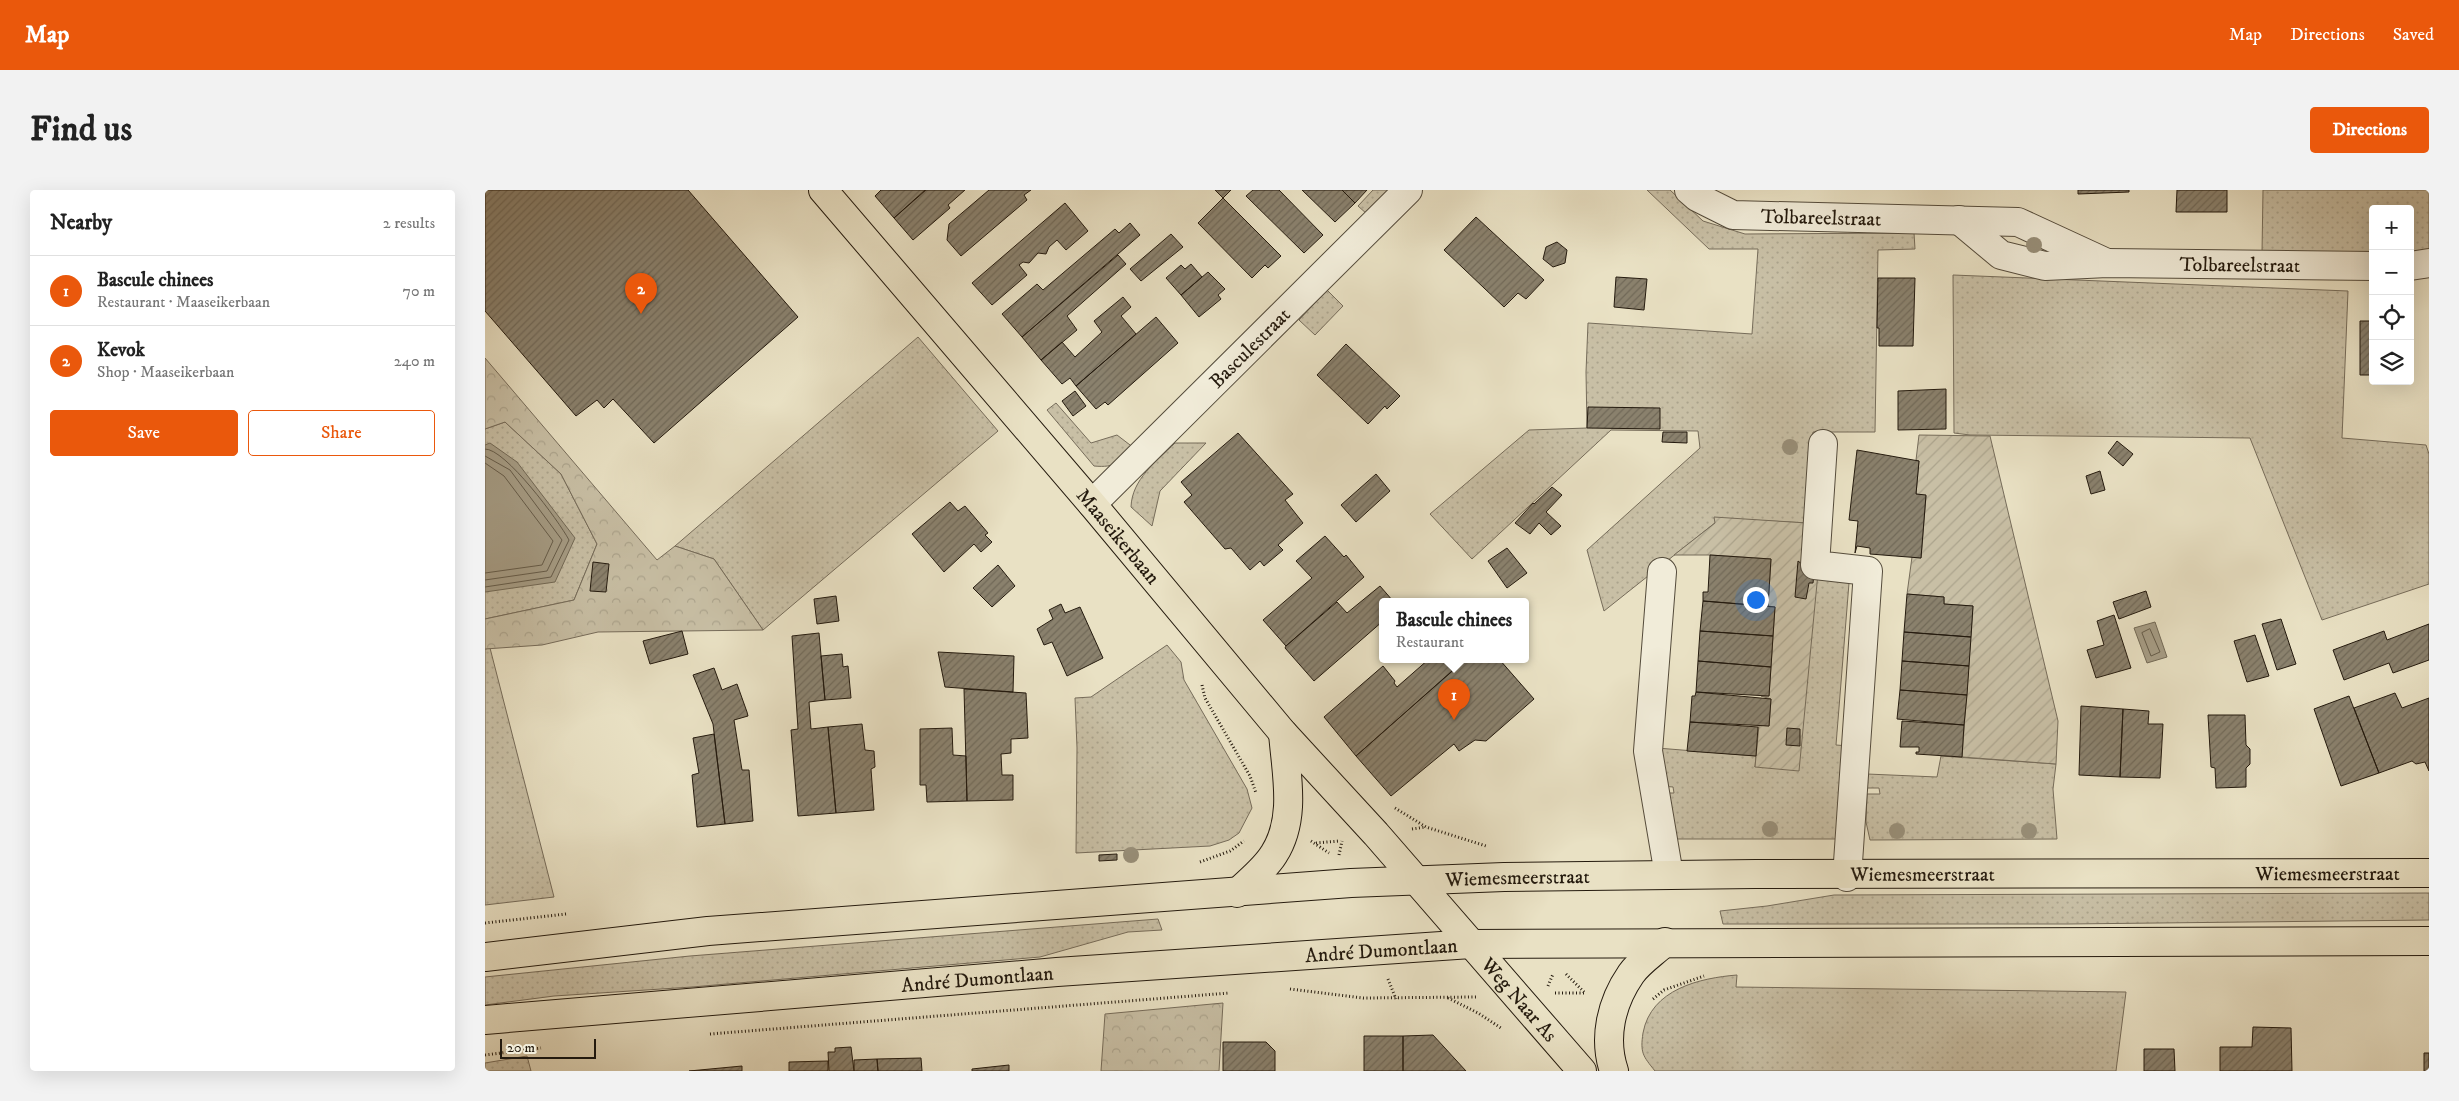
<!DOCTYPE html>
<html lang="en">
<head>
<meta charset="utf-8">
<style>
  :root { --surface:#fff; --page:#f2f2f2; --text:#222; --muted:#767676; --line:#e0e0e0; --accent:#ea580c }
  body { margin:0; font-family:"IM FELL DW Pica",serif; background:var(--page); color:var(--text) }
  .controls { position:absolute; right:15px; top:15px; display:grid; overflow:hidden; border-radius:5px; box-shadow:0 5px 20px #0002 }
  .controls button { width:45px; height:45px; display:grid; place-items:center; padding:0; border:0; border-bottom:1px solid var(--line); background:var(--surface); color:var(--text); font:25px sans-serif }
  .scale { position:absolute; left:15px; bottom:12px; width:96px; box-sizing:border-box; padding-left:5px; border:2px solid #241a0e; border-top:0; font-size:14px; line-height:18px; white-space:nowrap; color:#241a0e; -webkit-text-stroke:4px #f1ecd9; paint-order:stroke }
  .you { position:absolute; left:1270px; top:409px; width:18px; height:18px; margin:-12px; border:4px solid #fff; border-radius:50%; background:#1a73e8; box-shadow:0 0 0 8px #1a73e833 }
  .badge { display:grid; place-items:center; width:32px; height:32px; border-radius:50%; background:var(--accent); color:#fff; font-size:16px; font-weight:700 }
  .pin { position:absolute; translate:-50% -41px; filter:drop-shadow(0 1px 2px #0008) }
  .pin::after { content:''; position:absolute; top:26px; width:18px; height:15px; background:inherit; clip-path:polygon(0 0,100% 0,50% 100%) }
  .popup { position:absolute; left:894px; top:408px; width:150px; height:65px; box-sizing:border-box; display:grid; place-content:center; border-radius:5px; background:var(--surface); filter:drop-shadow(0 1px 4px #0005); font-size:16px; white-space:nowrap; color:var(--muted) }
  .popup b { font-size:19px; color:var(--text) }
  .popup::after { content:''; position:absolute; left:50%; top:100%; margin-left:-10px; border:10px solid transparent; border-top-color:var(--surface) }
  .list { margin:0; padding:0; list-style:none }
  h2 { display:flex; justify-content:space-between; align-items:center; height:65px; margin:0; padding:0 20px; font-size:21px }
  h2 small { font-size:16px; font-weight:400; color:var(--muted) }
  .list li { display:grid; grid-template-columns:32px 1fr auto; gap:15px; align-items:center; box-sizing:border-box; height:70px; padding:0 20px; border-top:1px solid var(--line) }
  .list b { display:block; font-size:19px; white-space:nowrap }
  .list p { margin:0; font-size:16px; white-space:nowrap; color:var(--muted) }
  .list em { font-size:16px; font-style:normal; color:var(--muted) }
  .actions { display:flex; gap:10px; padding:15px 20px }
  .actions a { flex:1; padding:11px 0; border:1px solid var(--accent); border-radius:5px; text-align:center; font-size:18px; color:var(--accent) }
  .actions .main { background:var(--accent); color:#fff }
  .icon { flex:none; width:28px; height:28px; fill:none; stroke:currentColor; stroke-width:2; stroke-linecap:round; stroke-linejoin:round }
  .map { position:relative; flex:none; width:1944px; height:881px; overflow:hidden; border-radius:5px }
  header { display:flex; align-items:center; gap:30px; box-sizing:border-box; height:70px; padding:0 25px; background:var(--accent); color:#fff }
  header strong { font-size:24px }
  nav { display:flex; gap:28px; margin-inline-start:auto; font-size:18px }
  .intro { display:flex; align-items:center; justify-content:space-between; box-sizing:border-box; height:120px; padding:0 30px }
  h1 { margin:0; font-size:35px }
  .button { padding:12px 22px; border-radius:5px; background:var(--accent); color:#fff; font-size:18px; font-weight:700 }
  main { display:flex; gap:30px; padding:0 30px }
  aside { flex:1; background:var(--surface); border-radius:5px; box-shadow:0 5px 20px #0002 }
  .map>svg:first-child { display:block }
  .grass { fill:url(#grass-dots); stroke:#766c5a }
  .forest { fill:url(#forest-crowns); stroke:#766c5a }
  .garden { fill:url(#garden-furrows); stroke:#766c5a }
  .water { fill:#a69d86; stroke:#726956 }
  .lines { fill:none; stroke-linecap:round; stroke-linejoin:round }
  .shore { stroke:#655c4a; stroke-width:1 }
  .building { fill:url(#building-hatch); stroke:#241a0e }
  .minor-casing { stroke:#554c3c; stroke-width:30 }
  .major-casing { stroke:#241a0e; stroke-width:30 }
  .path { stroke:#241a0e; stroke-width:3; stroke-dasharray:1 2.5; stroke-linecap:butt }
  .minor { stroke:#f1ecd9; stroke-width:28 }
  .major { stroke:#e9e1c4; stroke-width:28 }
  .tree { fill:#988f79 }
  .labels { text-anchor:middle; stroke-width:5; stroke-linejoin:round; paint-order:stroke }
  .street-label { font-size:20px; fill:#241a0e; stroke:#f1ecd9 }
</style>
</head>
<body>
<header>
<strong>Map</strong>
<nav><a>Map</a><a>Directions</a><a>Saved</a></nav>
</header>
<div class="intro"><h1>Find us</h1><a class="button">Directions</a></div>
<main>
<aside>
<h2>Nearby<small>2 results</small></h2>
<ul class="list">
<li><span class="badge">1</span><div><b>Bascule chinees</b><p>Restaurant · Maaseikerbaan</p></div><em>70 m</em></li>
<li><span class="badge">2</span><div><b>Kevok</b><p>Shop · Maaseikerbaan</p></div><em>240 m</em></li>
</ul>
<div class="actions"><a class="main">Save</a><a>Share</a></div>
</aside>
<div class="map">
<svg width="1944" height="881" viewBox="0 0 1944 881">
  <defs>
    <pattern id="grass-dots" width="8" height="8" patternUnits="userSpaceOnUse" patternTransform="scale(1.25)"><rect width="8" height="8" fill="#c8bfa5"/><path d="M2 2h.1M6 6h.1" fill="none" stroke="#aca48d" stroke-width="1.8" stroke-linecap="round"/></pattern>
    <pattern id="forest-crowns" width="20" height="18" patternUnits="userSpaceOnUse" patternTransform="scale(1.25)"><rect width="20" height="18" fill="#c8bfa5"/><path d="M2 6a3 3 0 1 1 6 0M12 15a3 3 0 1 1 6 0" fill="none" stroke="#aca48d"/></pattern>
    <pattern id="garden-furrows" width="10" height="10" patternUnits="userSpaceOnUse" patternTransform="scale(1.25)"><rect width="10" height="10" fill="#c8bfa5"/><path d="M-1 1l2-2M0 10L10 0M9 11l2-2" fill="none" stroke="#aca48d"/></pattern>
    <pattern id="building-hatch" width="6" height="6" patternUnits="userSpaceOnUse" patternTransform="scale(1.25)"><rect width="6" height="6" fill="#8a816d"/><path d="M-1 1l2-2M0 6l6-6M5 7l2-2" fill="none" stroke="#716958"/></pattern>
  </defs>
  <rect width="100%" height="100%" fill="#e9e1c4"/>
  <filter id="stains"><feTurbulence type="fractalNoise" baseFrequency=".004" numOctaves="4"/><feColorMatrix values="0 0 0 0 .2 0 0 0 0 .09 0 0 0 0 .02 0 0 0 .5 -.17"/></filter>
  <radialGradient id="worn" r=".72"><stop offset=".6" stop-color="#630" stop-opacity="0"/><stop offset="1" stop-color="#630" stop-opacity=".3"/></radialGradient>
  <path class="grass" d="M888 0H906L882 24 873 16Z
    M1162 0H1185L1218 31 1260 44 1429 43 1430 59 1393 60 1390 242H1328L1322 333 1229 328 1231 332 1119 421 1102 360 1215 258 1213 241 1126 240 987 369 945 324 1044 240 1102 238 1101 182 1103 133 1267 144 1273 59H1224Z
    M1778 0H1944V65L1925 66V19H1888V65L1777 63Z
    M1468 85 1863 101 1857 248 1941 255 1944 264V394L1837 430 1765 248 1485 245 1469 243Z
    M842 100 858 116 830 145 814 130Z
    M433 147 513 241 278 440 229 369 190 356Z
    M571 213 606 253 632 245 649 258C634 272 631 278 609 276L562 220Z
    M20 232 76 284 112 354 89 410 0 429V239Z
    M690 253H721L675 301 667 336 646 317C647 289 671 272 690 253Z
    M1333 383 1357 387 1364 393 1351 555 1364 556 1358 639 1350 649H1187L1180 603H1189L1188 597 1176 596 1172 558 1271 566 1270 577Z
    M682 455 696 472 699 490 762 599 767 618 754 643 744 650 725 656 591 663 592 558 590 508 606 507Z
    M5 458 69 707 0 715V459Z
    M1456 566 1571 574 1568 599 1572 649 1385 650 1381 632 1382 604H1395L1394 598H1382V584L1452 587Z
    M1944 703V730L1583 734H1238L1235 721 1282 716 1349 705Z
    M673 729 677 740 643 742 555 767 207 797 69 806 0 815V787L205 766Z
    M1252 785 1251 797 1641 802 1631 881H1170C1158 866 1155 863 1158 843 1166 799 1215 788 1252 785Z
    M42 866 46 881H0V873Z"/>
  <path class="forest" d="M0 168 172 370 190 356 229 369 278 440 113 442 57 455 0 459V429L89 410 112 354 76 284 20 232 0 239Z
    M738 813 734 881H616L620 824Z"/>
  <path class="garden" d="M1434 245 1505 246 1573 531 1571 574 1477 567 1488 416 1459 414V407L1422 404 1427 367 1436 368 1441 306 1431 304 1434 271 1431 270Z
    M1229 327 1322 333 1333 383 1314 581 1270 577 1274 535 1284 536 1286 509 1276 506H1284L1290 417 1283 416 1286 369 1225 365H1189L1230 333Z"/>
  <path class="water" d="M5 253 32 272 90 348 70 392 0 402V255Z
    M1670 432 1682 467 1662 473 1649 438Z"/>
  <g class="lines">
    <path class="shore" d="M0 259C20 258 74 331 84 350L66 387 0 397
      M0 266 25 280 77 350 62 381 0 390
      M0 273 19 286 68 351 57 375 0 383
      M1665 439 1675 462 1666 466 1657 443Z"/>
  </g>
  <path class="building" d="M0 0H203L313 127 169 253 128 209 119 218 112 210 91 226 0 121Z
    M396 0H440L409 28 390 6Z
    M441 0H480L463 15 465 18 428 50 409 28Z
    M504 0H546L539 5 542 10 476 66 462 50 464 34Z
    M730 0H746L738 8Z
    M768 0H794L838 45 819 63 761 6Z
    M817 0H857L870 13 850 32Z
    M857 0H882L870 13Z
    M1593 0H1644V2L1593 4Z
    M1692 0H1742V22H1691Z
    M738 8 796 66 783 78 780 75 767 88 713 33Z
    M580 13 603 41 581 60 572 50 564 57 561 64 553 63 544 73 538 72 534 75 542 85 507 115 487 93Z
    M991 27 1059 90 1041 109 1033 103 1019 117 959 60Z
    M645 33 655 45 537 147 517 124 552 94 558 100 630 39 634 43Z
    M686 44 698 57 656 91 645 79Z
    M1072 52 1082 60 1080 73 1068 77 1058 69 1061 57Z
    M633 65 641 74 582 126 592 140 556 170 537 147Z
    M706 74 717 87 696 105 681 88 696 75 700 79Z
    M723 82 740 99 733 105 736 109 714 127 696 105Z
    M1131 87 1162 89 1159 120 1129 117Z
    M1393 88H1430L1428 156H1394V138H1392Z
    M638 107 646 117 636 126 651 144 591 196 585 188 577 194 556 170 577 152 590 167 617 142 609 131Z
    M671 127 693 153 623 215 620 212 611 219 591 196Z
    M1875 131H1888V185H1875Z
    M861 154 915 206 902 219 900 216 883 234 832 185Z
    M1461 199V239L1413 240V201Z
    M590 201 601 216 588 226 577 211Z
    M1103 217 1175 218V239L1102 238Z
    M1178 242H1202V253L1177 252Z
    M753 243 808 304 800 310 818 333 793 355 798 360 779 376 775 371 765 380 746 358 740 359 699 312 707 305 696 292Z
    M1632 251 1648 264 1638 276 1623 263Z
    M1372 260 1434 271 1431 304 1441 305 1436 368 1385 364V358L1372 356 1370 363 1373 331 1364 330Z
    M1615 281 1620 300 1606 304 1601 286Z
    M891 284 905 301 871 332 856 315Z
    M1067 297 1077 305 1061 322 1076 336 1066 345 1054 333 1045 344 1030 333 1048 313 1049 314Z
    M465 312 473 321 480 316 503 343 500 345 507 352 496 362 489 354 459 382 427 344Z
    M840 346 859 367 861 365 879 387 801 456 778 430 827 388 811 371Z
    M1022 358 1042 383 1022 398 1003 371Z
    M1225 365 1286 369 1283 416 1218 411V402H1223Z
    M1313 371 1329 383 1328 393H1324L1321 409 1310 407Z
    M108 372 124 374 121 402 105 401Z
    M513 375 530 396 507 417 488 398Z
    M895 396 908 411H898V431L829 491 800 458 801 456 852 412 862 423Z
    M1661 401 1666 417 1634 429 1628 412Z
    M1422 404 1459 407V414L1488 416 1486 447 1419 442Z
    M351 406 354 431 332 434 329 409Z
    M1218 411 1290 417 1288 446 1215 441Z
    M576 414 580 423 595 417 618 468 582 486 567 452 559 455 552 439 568 429 564 420Z
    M1629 425 1646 478 1611 488 1602 460 1619 455 1612 431Z
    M1796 429 1811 474 1792 480 1777 434Z
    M1944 434V470L1908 483 1904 473 1859 490 1848 460 1899 441 1902 450Z
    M197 441 203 464 165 474 158 451Z
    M1215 441 1288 446 1286 477 1213 471Z
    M1419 442 1486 447 1484 476 1417 471Z
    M334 443 340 510 324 512 326 539 343 537 351 623 313 626 306 540 313 539 307 446Z
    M1770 445 1784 486 1762 492 1749 451Z
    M453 462 529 466 528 502 460 497Z
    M357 464 358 477 363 476 366 508 340 510 336 466Z
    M944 469H957L967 481 871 566 839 527 898 476 910 491 909 493 912 497Z
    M981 469H1014L1049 509 1001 551 990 550 974 561 969 554 906 606 871 566Z
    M1213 471 1286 477 1284 506 1211 502Z
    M1417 471 1484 476 1482 505 1415 500Z
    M229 478 237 500 252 494 262 522 263 526 249 530 257 580H264L268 631 240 634 228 534 208 485Z
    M479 499 541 503 543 548 526 549V563L516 564 517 585H528V610L482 611Z
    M1415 500 1482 505 1479 535 1412 529Z
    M1211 502 1286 509 1284 536 1205 532 1207 506H1210Z
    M1910 503 1917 518 1944 508V581L1940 572 1931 574 1927 571 1894 583 1869 518Z
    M1864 506 1894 583 1856 596 1829 519Z
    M1596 516 1638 519 1635 587 1594 585Z
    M1638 519 1664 521 1663 534H1678L1675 588 1635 587Z
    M1723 525H1760L1761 555 1765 559V574L1761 578V597L1731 598 1730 578 1726 577Z
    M1417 531 1479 535 1477 567 1431 564V562H1434V557H1415Z
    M1205 532 1273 537 1271 566 1202 561Z
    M377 534 380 560 389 561 390 577 386 579 389 620 351 623 343 537Z
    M467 538 468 565 481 566 482 611 442 612 441 595H435V539Z
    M1302 538 1315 539V556L1301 555Z
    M229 544 240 634 212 637 207 585 214 583 208 548Z
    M632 664V670L614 671V665Z
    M1768 837 1806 838 1807 881H1735V857H1767Z
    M948 845 981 881H918V846Z
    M879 846H918V881H879Z
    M738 852H781L790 861V881H738Z
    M366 857 369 881H344L343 862H350V858Z
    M1659 859H1689L1690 881H1659Z
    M1939 863H1944V881H1939Z
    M436 868 437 881H393L392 869Z
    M392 869 393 881H369V870Z
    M343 871V881H304V872Z
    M524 875V881H487V879Z
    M257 876V881H204Z"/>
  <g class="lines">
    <g class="minor-casing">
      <g id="minor">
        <path id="s1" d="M1204 0 1212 7 1248 25 1533 32 1622 73"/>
        <path id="s2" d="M1474 30 1516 65 1560 76 1622 73 1888 76"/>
        <path d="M1925 76 1944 73"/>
        <path d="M1338 254 1330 375 1383 381 1362 687"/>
        <path id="s3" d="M607 314 923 0"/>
        <path d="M1177 382 1163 561 1184 685"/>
      </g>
    </g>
    <g class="major-casing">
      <g id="major">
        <path id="s4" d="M338 0 607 314 798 543 891 644 1097 881"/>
        <path d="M752 703C764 691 780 679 789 664 812 628 801 583 798 543"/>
        <path id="s5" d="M0 767 223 741 866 693 1019 687 1270 684 1944 683"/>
        <path id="s6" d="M0 830 572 782 986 754 1944 751"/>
        <path d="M1129 881C1118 848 1126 813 1146 784 1154 772 1170 762 1180 752"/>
      </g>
    </g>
    <path class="path" d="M717 495 720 508 765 586 771 603
      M910 618 941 637 1001 656
      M927 639 941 637
      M826 651 844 663
      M831 653 854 651
      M854 665 857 651
      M715 672 745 661 759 651
      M0 733 81 724
      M1081 784 1100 803
      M903 789 911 809
      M1063 796 1068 784
      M805 799 878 808 991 807
      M1070 803H1101
      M963 808 993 823 1016 838
      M1168 809 1179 800 1219 786
      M225 844 744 803
      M0 865 56 858"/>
    <use href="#minor" class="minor"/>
    <use href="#major" class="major"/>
  </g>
  <g class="tree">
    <circle cx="1549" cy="55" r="8"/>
    <circle cx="1305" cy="257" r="8"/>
    <circle cx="1285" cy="639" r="8"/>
    <circle cx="1412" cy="641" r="8"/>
    <circle cx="1544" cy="641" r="8"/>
    <circle cx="646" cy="665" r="8"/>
  </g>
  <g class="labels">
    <g class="street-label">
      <text dy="7" stroke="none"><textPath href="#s1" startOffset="139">Tolbareelstraat</textPath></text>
      <text dy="7" stroke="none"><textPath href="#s2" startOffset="295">Tolbareelstraat</textPath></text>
      <text dy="7" stroke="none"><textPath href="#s3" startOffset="222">Basculestraat</textPath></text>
      <text dy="7" stroke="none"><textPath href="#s4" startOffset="455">Maaseikerbaan</textPath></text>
      <text dy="7" stroke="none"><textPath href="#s5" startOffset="1441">Wiemesmeerstraat</textPath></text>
      <text dy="7" stroke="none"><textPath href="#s5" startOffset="1846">Wiemesmeerstraat</textPath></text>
      <text dy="7" stroke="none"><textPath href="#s5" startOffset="1036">Wiemesmeerstraat</textPath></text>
      <text dy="7" stroke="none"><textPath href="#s6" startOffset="899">André Dumontlaan</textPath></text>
      <text dy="7" stroke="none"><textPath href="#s6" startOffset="494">André Dumontlaan</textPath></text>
      <text dy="7" stroke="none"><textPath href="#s4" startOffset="1068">Weg Naar As</textPath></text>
    </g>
  </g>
  <rect width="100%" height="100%" filter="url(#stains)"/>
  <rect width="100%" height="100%" fill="url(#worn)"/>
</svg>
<div class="controls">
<button>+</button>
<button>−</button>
<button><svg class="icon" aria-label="locate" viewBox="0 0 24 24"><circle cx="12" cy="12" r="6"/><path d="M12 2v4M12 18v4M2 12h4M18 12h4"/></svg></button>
<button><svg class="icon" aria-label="layers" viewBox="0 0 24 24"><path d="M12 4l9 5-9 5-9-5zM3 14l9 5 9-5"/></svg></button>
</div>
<div class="scale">20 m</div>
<div class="you"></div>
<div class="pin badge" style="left:969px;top:530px">1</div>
<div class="popup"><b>Bascule chinees</b>Restaurant</div>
<div class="pin badge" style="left:156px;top:124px">2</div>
</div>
</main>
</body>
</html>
